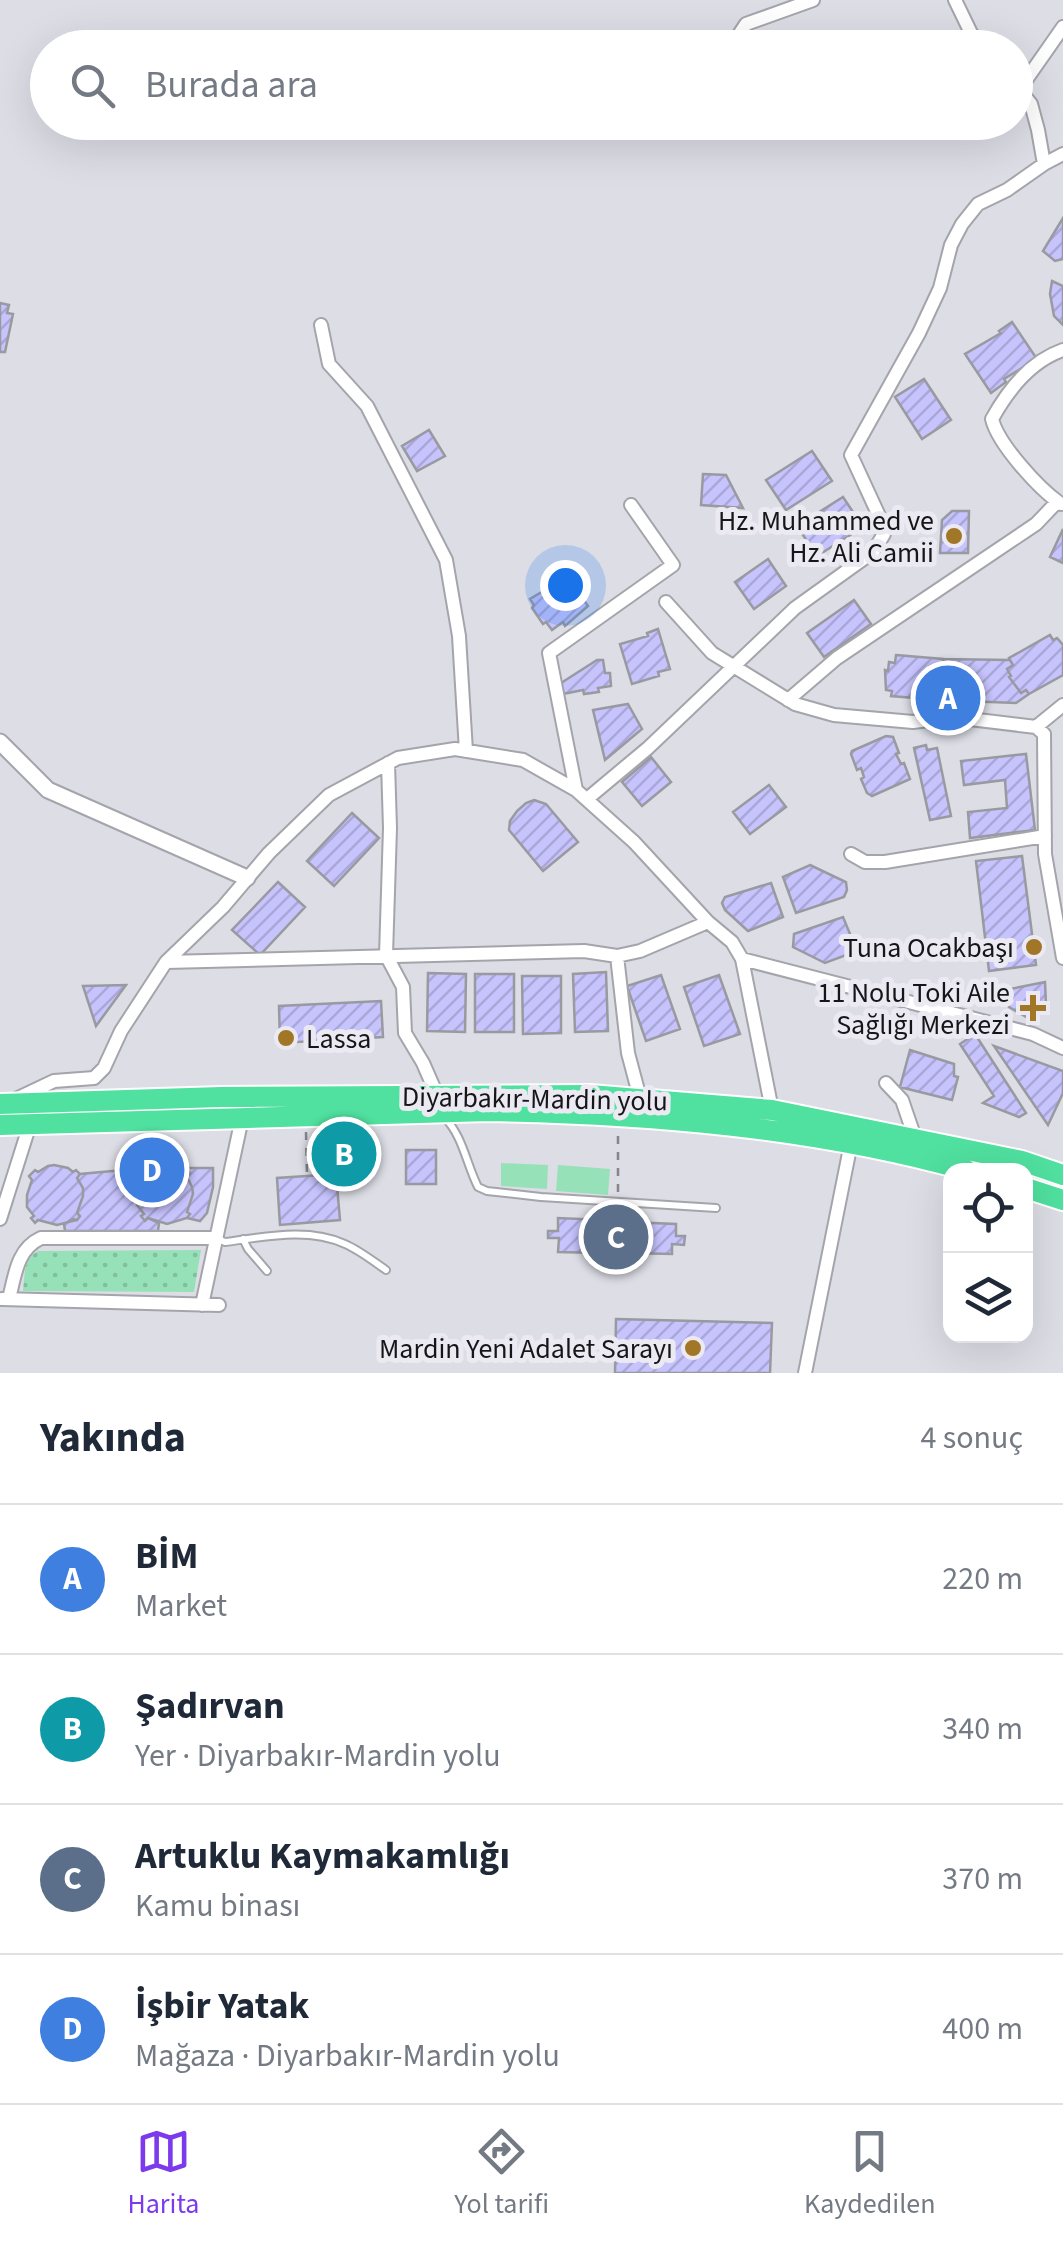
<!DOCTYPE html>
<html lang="tr">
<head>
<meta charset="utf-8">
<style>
  :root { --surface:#fff; --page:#f2f2f3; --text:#1f2937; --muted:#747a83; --line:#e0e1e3; --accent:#7c3aed }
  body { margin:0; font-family:"Source Sans 3",sans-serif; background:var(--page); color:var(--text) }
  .controls { position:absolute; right:30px; bottom:30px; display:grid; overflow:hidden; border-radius:20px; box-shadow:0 10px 40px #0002 }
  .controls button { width:90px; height:90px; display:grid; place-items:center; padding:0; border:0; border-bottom:2px solid var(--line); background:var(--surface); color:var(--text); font:50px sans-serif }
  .you { position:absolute; left:565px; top:585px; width:35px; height:35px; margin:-25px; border:8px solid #fff; border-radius:50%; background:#1a73e8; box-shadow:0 0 0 15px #1a73e833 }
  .badge { display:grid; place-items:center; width:65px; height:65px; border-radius:50%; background:var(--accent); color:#fff; font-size:32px; font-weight:700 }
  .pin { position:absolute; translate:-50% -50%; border:5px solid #fff; box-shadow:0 2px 10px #0006 }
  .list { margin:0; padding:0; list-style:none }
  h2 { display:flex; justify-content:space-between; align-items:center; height:130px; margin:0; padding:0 40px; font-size:42px }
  h2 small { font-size:32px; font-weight:400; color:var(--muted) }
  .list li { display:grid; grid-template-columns:65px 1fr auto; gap:30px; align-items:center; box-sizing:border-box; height:150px; padding:0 40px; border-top:2px solid var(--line) }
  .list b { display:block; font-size:38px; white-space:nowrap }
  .list p { margin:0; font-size:32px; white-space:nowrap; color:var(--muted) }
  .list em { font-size:32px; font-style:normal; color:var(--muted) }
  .icon { flex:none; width:55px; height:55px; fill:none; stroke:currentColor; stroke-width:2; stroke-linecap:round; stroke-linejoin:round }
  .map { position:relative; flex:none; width:1063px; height:1373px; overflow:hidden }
  .search { position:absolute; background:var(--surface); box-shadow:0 10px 40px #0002; left:30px; right:30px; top:30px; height:110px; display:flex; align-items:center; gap:25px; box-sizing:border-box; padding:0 35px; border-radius:55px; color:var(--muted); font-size:38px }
  .sheet { height:730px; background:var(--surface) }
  nav { display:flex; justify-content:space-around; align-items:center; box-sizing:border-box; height:140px; border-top:2px solid var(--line); background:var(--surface); font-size:28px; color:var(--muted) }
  nav a { display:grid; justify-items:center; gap:5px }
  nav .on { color:var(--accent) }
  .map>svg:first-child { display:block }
  .grass { fill:#96e1b8 }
  .park { fill:url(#park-dots) }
  .building { fill:url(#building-hatch); stroke:#9999a0; stroke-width:2.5 }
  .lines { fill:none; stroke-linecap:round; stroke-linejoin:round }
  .service-casing { stroke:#a4a4ab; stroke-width:10 }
  .minor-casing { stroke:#a4a4ab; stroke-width:16 }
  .tertiary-casing { stroke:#a4a4ab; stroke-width:19 }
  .trunk-casing { stroke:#fff; stroke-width:24 }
  .path { stroke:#85858b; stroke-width:2.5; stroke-dasharray:8 8; stroke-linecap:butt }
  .service { stroke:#fff; stroke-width:6 }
  .minor { stroke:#fff; stroke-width:12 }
  .tertiary { stroke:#fff; stroke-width:15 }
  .trunk { stroke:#50e09f; stroke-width:20 }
  .poi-dot { fill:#a17626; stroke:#ebeaf3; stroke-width:4 }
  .labels { text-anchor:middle; stroke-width:10; stroke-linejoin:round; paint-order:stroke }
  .poi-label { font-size:28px; fill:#161619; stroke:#ebeaf3; text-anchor:end }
  .street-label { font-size:28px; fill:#161619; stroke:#ebeaf3 }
</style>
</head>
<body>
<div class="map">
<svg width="1063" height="1373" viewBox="0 0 1063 1373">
  <defs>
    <pattern id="park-dots" width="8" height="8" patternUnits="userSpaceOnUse" patternTransform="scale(2.5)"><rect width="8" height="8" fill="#96e1b8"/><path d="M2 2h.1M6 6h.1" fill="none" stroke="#81c09e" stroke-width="1.8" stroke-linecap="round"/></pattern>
    <pattern id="building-hatch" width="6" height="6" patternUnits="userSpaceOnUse" patternTransform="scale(2.5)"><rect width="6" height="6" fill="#c6c3fd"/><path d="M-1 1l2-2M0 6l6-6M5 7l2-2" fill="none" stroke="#a9a7d8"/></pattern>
  </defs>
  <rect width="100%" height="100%" fill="#dddde6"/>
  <path class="grass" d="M501 1163 548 1165 547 1189 501 1186Z
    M558 1165 610 1169 608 1195 556 1191Z"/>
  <path class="park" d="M201 1250 194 1292 23 1291C25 1274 23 1260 38 1251Z"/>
  <path class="building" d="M1063 218V259L1055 261 1043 251Z
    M1052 281 1063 286V325L1054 316 1050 294Z
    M0 303 9 305 7 313 13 314 5 352H0Z
    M1012 322 1037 359 1004 379 1006 382 991 393 965 354 1001 333 999 331Z
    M924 379 951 420 922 439 895 397Z
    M429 430 445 456 417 471 402 446Z
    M812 451 832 481 786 510 766 480Z
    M703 474 726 475 743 508 701 505Z
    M843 497 863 527 817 556 797 526Z
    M952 511H969L968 553H940L942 520Z
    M1063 529V563L1050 557Z
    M768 559 786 586 754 609 735 582Z
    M569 575 573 582 576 580 586 596 583 599 588 606 565 626 563 622 552 630 546 622 543 624 532 608 534 605 530 599 545 590 542 587 553 580 555 583Z
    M854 600 871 624 824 657 807 633Z
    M658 629 670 669 658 672 659 676 632 684 620 644 648 636 647 633Z
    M1050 635 1053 640 1057 638 1063 645V675L1029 694 1026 690 1021 693 1009 677 1011 676 1007 669 1013 665 1009 658Z
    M896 655 943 659V666H948L947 675H949L944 695 939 694 938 700 891 696 892 691 886 690 885 670 888 671 889 662 895 663Z
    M943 659 1010 660 1013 665 1007 669 1011 676 1009 677 1021 693 1026 690 1029 694 1016 703 938 700 939 694 944 695 945 686H948V666H943Z
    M597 660H603L605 673H610L611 686 598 688 599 692 584 694 583 690 563 694 561 683Z
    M628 704 642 729 605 760 593 710Z
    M886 736 893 737 899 753 896 754 901 764 904 763 910 779 872 796 867 793 861 779 864 777 861 768 857 770 851 754 852 751Z
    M926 745 927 750 937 748 951 816 930 820 914 748Z
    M1026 754 1035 830 970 838 968 812 1007 808 1005 780 964 785 961 761Z
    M651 757 671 782 642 806 622 782Z
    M769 785 786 807 750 834 733 812Z
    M534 800 546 804 578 842 543 871 509 830 510 821 517 811 526 803Z
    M352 813 379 838 334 886 307 861Z
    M1022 856 1036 965 989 971 976 861Z
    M810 865 846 882 847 890 844 897 796 913 783 877Z
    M278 882 305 907 260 955 232 930Z
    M771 883 783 917 748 931 725 910 722 903 725 897Z
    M843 917 857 951 825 963 793 947 794 934Z
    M606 972 608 1031 575 1032 573 974Z
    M428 973 466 974 465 1032 427 1031Z
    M475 974H514V1032H475Z
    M661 975 680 1029 646 1041 627 986Z
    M719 975 740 1034 704 1046 684 987Z
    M522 976H561V1033L523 1034Z
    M1045 982 1046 1005 1034 1019 1028 1018 1009 1007 1010 989Z
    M126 985 96 1026 83 986Z
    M381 1001 383 1037 280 1043 279 1006Z
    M975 1034 1026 1113 1019 1117 983 1103 994 1096 960 1044Z
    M994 1046 1063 1071V1093L1048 1125Z
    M910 1050 954 1064V1076L958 1077 952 1100 900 1087Z
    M406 1150H436V1184H406Z
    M54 1165 68 1168 73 1172 76 1170 80 1174 77 1178 83 1188V1196L77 1213 80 1216 77 1220 57 1225 38 1220 35 1223 31 1218 34 1216 27 1207V1195L32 1180 29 1176 35 1170 38 1172 48 1166Z
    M158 1165H171L183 1170 186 1168 190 1173 187 1177 192 1187 193 1194 187 1212 190 1214 187 1218 167 1224 148 1218 145 1221 141 1216 144 1214 137 1205V1194L141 1179 139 1175 145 1168 148 1170Z
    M145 1168 139 1175 141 1179 137 1194V1205L144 1214 141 1216 145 1221 148 1218 159 1223 158 1231H65L64 1224 73 1219 77 1220 80 1216 77 1213 83 1196V1188L77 1178 80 1174Z
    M186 1168H213V1187L207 1213 200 1221 187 1218 190 1214 187 1212 193 1194 192 1187 187 1177 190 1173Z
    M336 1174 340 1220 280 1225 277 1178Z
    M604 1213H630V1222L676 1224V1236H685L684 1245 672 1244V1254L629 1253V1262L603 1261 601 1253 558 1252 559 1238H548V1231H558V1218L604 1220Z
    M616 1319 772 1323 770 1373H615Z"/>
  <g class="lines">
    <g class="service-casing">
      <path id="service" d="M444 1117C463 1136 466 1163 478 1187L487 1191 541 1197 716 1208
        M218 1239 225 1242C264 1237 308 1227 345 1244 359 1250 373 1261 386 1270
        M243 1239 248 1249 267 1271"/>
    </g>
    <g class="minor-casing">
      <path id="minor" d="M955 0 971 33 984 48
        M730 48 746 24 813 0
        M1019 90 1063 27
        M1044 164 1063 154
        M321 325 329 364 367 406 446 560 459 636 466 751
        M1061 504C1039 489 998 444 992 419 1008 390 1031 361 1063 350
        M666 602 712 653 795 704 834 715 913 722 953 717 1036 727 1044 734 1045 854 1063 958
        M788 700 837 658 1036 524 1057 502
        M1036 727 1063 705
        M388 763 390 828 386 955 403 987 405 1033 423 1063 437 1095
        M576 790 549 653 673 565 631 505
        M587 799 648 748 795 608 873 552 884 534 880 518 851 455 919 333 940 288 951 245 962 224 978 204 1007 190 1044 164 1038 130 1031 104 1016 85
        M851 854 865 862H885L1045 836
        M617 956 628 1053 640 1098
        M742 959 1033 1034 1063 1048
        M166 962 584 951 617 956 640 951 708 922
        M886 1083 902 1100 915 1138
        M14 1100 54 1081 94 1078 104 1068 121 1031 166 962 223 907 269 853 329 795 398 758 455 749 523 760 576 790 634 842 708 922 732 942 742 959 772 1110
        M0 1219 30 1124
        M2 1299 219 1305
        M9 1299C15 1275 17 1249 41 1238H217
        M202 1305 242 1118
        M805 1373 851 1143"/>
    </g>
    <g class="tertiary-casing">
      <path id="tertiary" d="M0 742 48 790 247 878"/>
    </g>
    <g class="trunk-casing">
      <path id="trunk" d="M0 1104 221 1097 590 1095 772 1110 1022 1161 1063 1175
        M0 1125 489 1111C649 1114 812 1127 966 1170
        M1026 1188 1063 1200"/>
    </g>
    <path class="path" d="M306 1132 307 1176
      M618 1192V1135"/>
    <use href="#service" class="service"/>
    <use href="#minor" class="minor"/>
    <use href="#tertiary" class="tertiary"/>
    <use href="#trunk" class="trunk"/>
  </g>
  <g class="poi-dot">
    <circle cx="954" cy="536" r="10"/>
    <circle cx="1034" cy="947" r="10"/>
    <path d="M1028 993h10v10h10v10h-10v10h-10v-10h-10v-10h10z"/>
    <circle cx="286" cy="1038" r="10"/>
    <circle cx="693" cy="1348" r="10"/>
  </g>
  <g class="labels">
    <g class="poi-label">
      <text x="934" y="530">Hz. Muhammed ve<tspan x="934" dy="32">Hz. Ali Camii</tspan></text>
      <text x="1014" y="957">Tuna Ocakbaşı</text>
      <text x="1010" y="1002">11 Nolu Toki Aile<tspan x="1010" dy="32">Sağlığı Merkezi</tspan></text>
      <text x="306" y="1048" text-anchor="start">Lassa</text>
      <text x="673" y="1358">Mardin Yeni Adalet Sarayı</text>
    </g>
    <g class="street-label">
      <text transform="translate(535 1098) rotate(1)" y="10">Diyarbakır-Mardin yolu</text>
    </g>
  </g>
</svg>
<div class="controls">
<button><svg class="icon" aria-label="locate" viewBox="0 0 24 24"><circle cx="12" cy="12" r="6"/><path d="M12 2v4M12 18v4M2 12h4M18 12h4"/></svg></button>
<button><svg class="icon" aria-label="layers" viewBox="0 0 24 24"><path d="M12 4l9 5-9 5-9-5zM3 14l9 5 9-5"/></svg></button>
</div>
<div class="you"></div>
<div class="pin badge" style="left:948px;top:698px;background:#3f7fe0">A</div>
<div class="pin badge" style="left:344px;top:1154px;background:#0f9aa8">B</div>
<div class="pin badge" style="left:616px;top:1237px;background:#5c6f8a">C</div>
<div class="pin badge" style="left:152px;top:1170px;background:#3f7fe0">D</div>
<div class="search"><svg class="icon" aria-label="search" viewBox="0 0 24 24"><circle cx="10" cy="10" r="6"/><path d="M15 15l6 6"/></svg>Burada ara</div>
</div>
<section class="sheet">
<h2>Yakında<small>4 sonuç</small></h2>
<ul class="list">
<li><span class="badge" style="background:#3f7fe0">A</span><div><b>BİM</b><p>Market</p></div><em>220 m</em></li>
<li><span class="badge" style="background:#0f9aa8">B</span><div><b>Şadırvan</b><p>Yer · Diyarbakır-Mardin yolu</p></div><em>340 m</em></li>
<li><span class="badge" style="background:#5c6f8a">C</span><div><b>Artuklu Kaymakamlığı</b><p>Kamu binası</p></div><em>370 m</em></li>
<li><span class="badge" style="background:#3f7fe0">D</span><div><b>İşbir Yatak</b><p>Mağaza · Diyarbakır-Mardin yolu</p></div><em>400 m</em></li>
</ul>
</section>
<nav>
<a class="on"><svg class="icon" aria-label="map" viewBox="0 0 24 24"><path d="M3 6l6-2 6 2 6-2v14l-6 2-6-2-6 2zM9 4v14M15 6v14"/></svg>Harita</a>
<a><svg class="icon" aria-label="directions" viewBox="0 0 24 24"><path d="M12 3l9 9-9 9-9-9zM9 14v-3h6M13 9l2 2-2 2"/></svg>Yol tarifi</a>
<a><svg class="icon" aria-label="saved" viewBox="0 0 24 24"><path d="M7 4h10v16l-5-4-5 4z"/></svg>Kaydedilen</a>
</nav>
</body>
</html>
